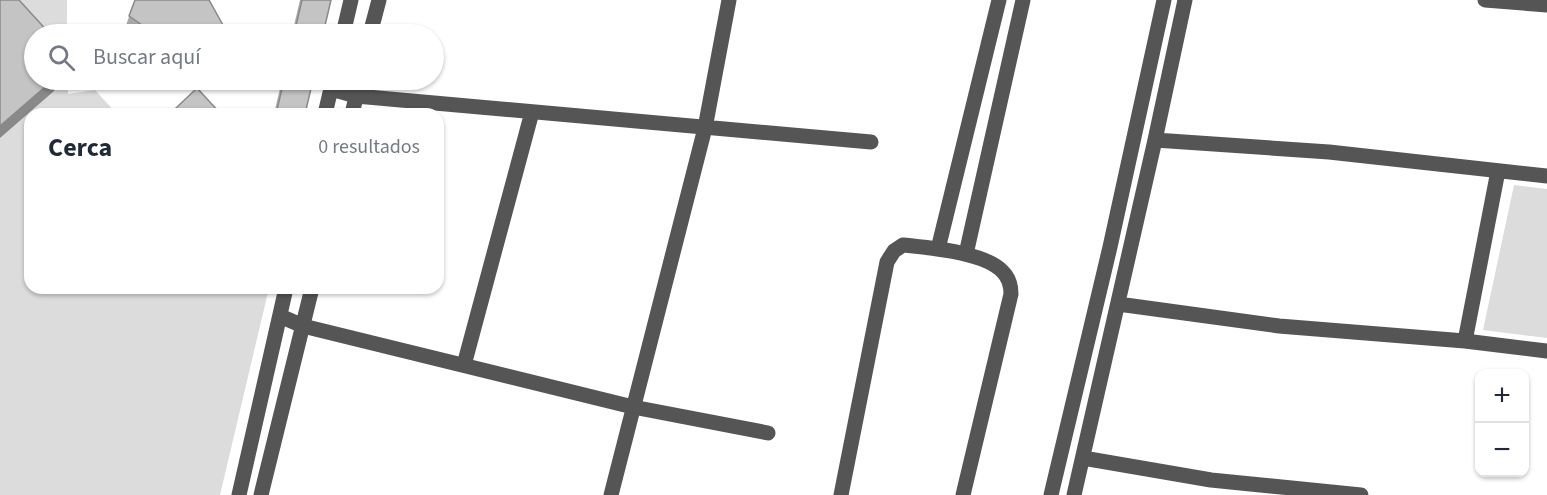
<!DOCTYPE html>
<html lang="es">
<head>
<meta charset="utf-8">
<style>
  :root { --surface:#fff; --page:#f2f2f3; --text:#1f2937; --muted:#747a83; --line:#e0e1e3 }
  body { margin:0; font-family:"Source Sans 3",sans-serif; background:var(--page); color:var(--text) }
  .controls { position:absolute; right:18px; bottom:18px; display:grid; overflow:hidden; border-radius:12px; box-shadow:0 2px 4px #0004 }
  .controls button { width:54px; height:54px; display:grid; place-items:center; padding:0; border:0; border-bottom:2px solid var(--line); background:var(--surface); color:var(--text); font:30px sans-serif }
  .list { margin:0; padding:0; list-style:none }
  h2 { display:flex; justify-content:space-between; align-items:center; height:78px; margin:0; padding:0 24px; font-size:26px }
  h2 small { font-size:20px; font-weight:400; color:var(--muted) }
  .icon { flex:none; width:33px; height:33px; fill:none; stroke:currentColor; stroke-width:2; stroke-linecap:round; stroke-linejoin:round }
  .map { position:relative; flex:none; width:1547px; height:495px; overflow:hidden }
  .search { position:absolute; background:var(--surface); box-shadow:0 2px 4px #0004; left:24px; top:24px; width:420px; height:66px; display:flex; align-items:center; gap:15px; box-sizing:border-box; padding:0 21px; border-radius:33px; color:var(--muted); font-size:22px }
  .panel { position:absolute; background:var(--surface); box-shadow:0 2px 4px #0004; left:24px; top:108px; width:420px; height:186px; border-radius:18px }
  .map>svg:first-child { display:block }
  .green { fill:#dcdcdc }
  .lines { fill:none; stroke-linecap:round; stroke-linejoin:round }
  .minor { stroke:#555; stroke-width:15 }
  .wall { fill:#a9a9a9 }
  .shaded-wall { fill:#898989 }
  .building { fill:#c4c4c4; stroke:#898989; stroke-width:1.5 }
</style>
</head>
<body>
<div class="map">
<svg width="1547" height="495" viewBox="0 0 1547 495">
  <rect width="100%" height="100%" fill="#fff"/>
  <path class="green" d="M0 0H67V34H34V80H68V94L95 90 117 114H30V288H269L220 495H0Z
    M1514 185 1547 189V338L1483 330Z"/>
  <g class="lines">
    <path class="minor" d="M1485 0 1547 5
      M343 34 351 0
      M370 34 379 0
      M331 89 356 96 871 142
      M325 114 333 80
      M352 114 360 80
      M1155 140 1329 152 1547 176
      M938 249 999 0
      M966 254 1023 0
      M1118 304 1279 326 1465 341 1547 351
      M280 316 303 326 633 407 768 433
      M1465 341 1498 171
      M464 365 532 112
      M1083 458 1211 480 1361 495
      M239 495 286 288
      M261 495 312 288
      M611 495 705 128 729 0
      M841 495 887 262 894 251 903 245C930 248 985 252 1003 272 1009 278 1011 286 1011 294L963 495
      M1051 495 1110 247 1164 0
      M1074 495 1155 140 1185 0"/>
  </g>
  <path class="wall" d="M135 0 228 34H129L124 31Z
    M300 0H331L323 34H292Z
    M282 80H313L305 114H274Z
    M175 109 221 114H173Z"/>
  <path class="shaded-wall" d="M53 80H58L54 91 0 138V126Z"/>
  <path class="building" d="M0 0H19L50 34H34V80H53L0 126Z
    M135 0H209L228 34H155L129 16Z
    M302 0H331L323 34H294Z
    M284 80H313L305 114H276Z
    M197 88 221 114H180L175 109Z"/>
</svg>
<div class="controls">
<button>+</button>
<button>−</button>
</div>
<div class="search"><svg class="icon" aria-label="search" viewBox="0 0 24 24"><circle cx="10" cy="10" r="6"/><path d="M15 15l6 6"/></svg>Buscar aquí</div>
<section class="panel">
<h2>Cerca<small>0 resultados</small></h2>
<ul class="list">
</ul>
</section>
</div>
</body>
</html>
